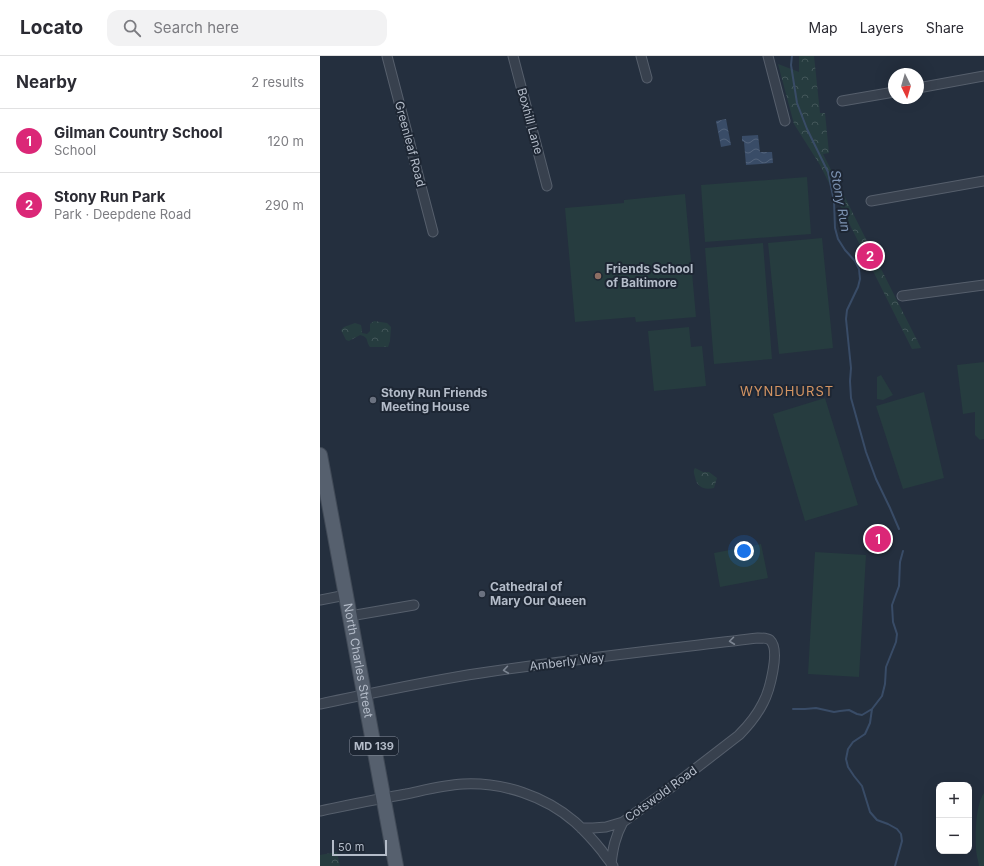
<!DOCTYPE html>
<html lang="en">
<head>
<meta charset="utf-8">
<style>
  :root { --surface:#fff; --page:#f2f2f3; --text:#2b2b33; --muted:#7c7c81; --line:#e1e1e2; --accent:#db2777 }
  body { margin:0; font-family:Inter,sans-serif; background:var(--page); color:var(--text) }
  .controls { position:absolute; right:12px; bottom:12px; display:grid; overflow:hidden; border-radius:8px; box-shadow:0 4px 16px #0002 }
  .controls button { width:36px; height:36px; display:grid; place-items:center; padding:0; border:0; border-bottom:1px solid var(--line); background:var(--surface); color:var(--text); font:20px sans-serif }
  .compass { position:absolute; left:568px; top:12px; width:36px; height:36px; border-radius:50%; background:var(--surface); box-shadow:0 4px 16px #0002; rotate:175deg }
  .scale { position:absolute; left:12px; bottom:10px; width:55px; box-sizing:border-box; padding-left:4px; border:2px solid #b4bcc9; border-top:0; font-size:11px; line-height:14px; white-space:nowrap; color:#b4bcc9; -webkit-text-stroke:3px #1d2633; paint-order:stroke }
  .you { position:absolute; left:424px; top:495px; width:14px; height:14px; margin:-10px; border:3px solid #fff; border-radius:50%; background:#1a73e8; box-shadow:0 0 0 6px #1a73e833 }
  .badge { display:grid; place-items:center; width:26px; height:26px; border-radius:50%; background:var(--accent); color:#fff; font-size:13px; font-weight:700 }
  .pin { position:absolute; translate:-50% -50%; border:2px solid #fff; box-shadow:0 1px 4px #0006 }
  .list { margin:0; padding:0; list-style:none }
  h2 { display:flex; justify-content:space-between; align-items:center; height:52px; margin:0; padding:0 16px; font-size:17px }
  h2 small { font-size:13px; font-weight:400; color:var(--muted) }
  .list li { display:grid; grid-template-columns:26px 1fr auto; gap:12px; align-items:center; box-sizing:border-box; height:64px; padding:0 16px; border-top:1px solid var(--line) }
  .list b { display:block; font-size:15px; white-space:nowrap }
  .list p { margin:0; font-size:13px; white-space:nowrap; color:var(--muted) }
  .list em { font-size:13px; font-style:normal; color:var(--muted) }
  .icon { flex:none; width:22px; height:22px; fill:none; stroke:currentColor; stroke-width:2; stroke-linecap:round; stroke-linejoin:round }
  .map { position:relative; flex:none; width:664px; height:810px; overflow:hidden }
  header { display:flex; align-items:center; gap:24px; box-sizing:border-box; height:56px; padding:0 20px; background:var(--surface); border-bottom:1px solid var(--line) }
  header strong { font-size:19px }
  nav { display:flex; gap:22px; margin-inline-start:auto; font-size:14px }
  .search { width:280px; height:36px; background:var(--page); display:flex; align-items:center; gap:10px; box-sizing:border-box; padding:0 14px; border-radius:12px; color:var(--muted); font-size:15px }
  main { display:flex }
  aside { flex:1; background:var(--surface) }
  .map>svg:first-child { display:block }
  .grass { fill:#263c3f }
  .park { fill:url(#park-crowns) }
  .water { fill:url(#water-waves) }
  .lines { fill:none; stroke-linecap:round; stroke-linejoin:round }
  .stream { stroke:#394c67; stroke-width:2 }
  .street-casing { stroke:#565f6c; stroke-width:11 }
  .primary-casing { stroke:#414a57; stroke-width:16 }
  .street { stroke:#38414e; stroke-width:9 }
  .primary { stroke:#56606e; stroke-width:14 }
  .oneway { stroke:#7c8592 }
  .education-dot { fill:#8d6e63; stroke:#1d2633; stroke-width:1.5 }
  .worship-dot { fill:#6b7280; stroke:#1d2633; stroke-width:1.5 }
  .labels { text-anchor:middle; stroke-width:4; stroke-linejoin:round; paint-order:stroke }
  .shield { fill:#1d2633; stroke:#878f9c; stroke-width:1 }
  .shield-label { font-size:11px; font-weight:bold; fill:#b4bcc9 }
  .street-label { font-size:12px; fill:#b4bcc9; stroke:#1d2633 }
  .poi-label { font-size:12px; font-weight:bold; fill:#b4bcc9; stroke:#1d2633; text-anchor:start }
  .water-label { font-size:13px; font-style:italic; fill:#7c92b1; stroke:#1d2633 }
  .neighbourhood-label { font-size:13px; letter-spacing:1px; fill:#d59563; stroke:#1d2633 }
</style>
</head>
<body>
<header>
<strong>Locato</strong>
<div class="search"><svg class="icon" aria-label="search" viewBox="0 0 24 24"><circle cx="10" cy="10" r="6"/><path d="M15 15l6 6"/></svg>Search here</div>
<nav><a>Map</a><a>Layers</a><a>Share</a></nav>
</header>
<main>
<aside>
<h2>Nearby<small>2 results</small></h2>
<ul class="list">
<li><span class="badge">1</span><div><b>Gilman Country School</b><p>School</p></div><em>120 m</em></li>
<li><span class="badge">2</span><div><b>Stony Run Park</b><p>Park · Deepdene Road</p></div><em>290 m</em></li>
</ul>
</aside>
<div class="map">
<svg width="664" height="810" viewBox="0 0 664 810">
  <defs>
    <pattern id="park-crowns" width="20" height="18" patternUnits="userSpaceOnUse"><rect width="20" height="18" fill="#263c3f"/><path d="M2 6a3 3 0 1 1 6 0M12 15a3 3 0 1 1 6 0" fill="none" stroke="#435659"/></pattern>
    <pattern id="water-waves" width="16" height="10" patternUnits="userSpaceOnUse"><rect width="16" height="10" fill="#394c67"/><path d="M0 5q4-4 8 0t8 0" fill="none" stroke="#53647b"/></pattern>
  </defs>
  <rect width="100%" height="100%" fill="#242f3e"/>
  <path class="grass" d="M487 121 491 178 385 186 381 129Z
    M365 138 376 261 316 266 315 261 255 266 245 152 304 147V144Z
    M502 182 513 292 459 298 448 187Z
    M443 187 452 303 394 308 385 192Z
    M369 271 371 291 382 290 386 330 334 335 328 275Z
    M664 306V383L660 384 655 379V356L643 358 637 309Z
    M561 319 573 339 563 344 557 343V321Z
    M604 336 624 422 583 433 556 350Z
    M505 342 538 449 485 465 453 358Z
    M441 488 448 522 400 531 394 497Z
    M495 496 546 499 539 621 488 618Z
    M664 737V810H659C658 804 656 798 656 792 655 777 656 748 664 737Z"/>
  <path class="park" d="M479 0H494L500 57H505L509 97 503 98 601 292 592 293 500 109 474 68 458 8 479 16Z
    M54 265 67 267 71 271 70 285 68 291H50C45 284 50 282 40 279L29 285 26 284 21 274 24 271 35 267 41 269 42 274V277L47 278 50 275V268Z
    M375 412 383 416H389L397 422 394 432C385 434 377 432 375 421 374 417 373 415 375 412Z
    M17 796 20 810H0V799Z"/>
  <path class="water" d="M406 63 411 89 401 91 396 65Z
    M438 79 440 96H452L453 107 426 109 424 86 422 85V80Z"/>
  <g class="lines">
    <path class="stream" d="M472 0 471 9 477 47 487 73 508 116 514 145 515 172 518 183 525 194 535 205 539 213 540 223 538 231 527 254 526 263 531 312 530 325 531 342 546 396 556 423 570 452 579 473
      M473 653H485L496 652 514 656 520 655 529 654 537 658 542 659 552 653
      M575 810 582 785 581 778 577 773 568 768 557 764 550 756 542 730 534 720 528 711 526 703 528 693 533 686 545 678 550 667 552 653 562 640 565 628 566 611 576 586 577 578 573 566 572 549 579 530 580 506 583 495"/>
    <g class="street-casing">
      <path id="street" d="M67 0 113 176
        M193 0 227 130
        M321 0 327 22
        M448 0 465 65
        M598 32 664 20
        M522 45 574 36
        M551 145 664 125
        M582 240 664 229
        M0 544 26 539
        M30 560 94 549
        M0 648C53 637 107 625 161 617 253 603 346 593 438 582 442 582 447 582 450 584 461 594 449 636 443 647 437 659 429 669 419 679L353 730 303 766 286 771 273 772H261
        M0 755C29 749 57 743 86 738 105 734 124 729 143 728 183 726 225 740 255 766 265 775 274 785 282 795 285 800 290 805 293 810
        M291 808C293 792 295 781 303 766"/>
    </g>
    <g class="primary-casing">
      <g id="primary">
        <path id="s1" d="M0 399 76 810"/>
      </g>
    </g>
    <use href="#street" class="street"/>
    <use href="#primary" class="primary"/>
  </g>
  <defs><path id="oneway-chevron" d="M-2-3.5L2.5 0L-2 3.5" fill="none" stroke-width="1.6" stroke-linecap="round" stroke-linejoin="round"/></defs>
  <g class="oneway">
    <use href="#oneway-chevron" transform="translate(412 585) rotate(173)"/>
    <use href="#oneway-chevron" transform="translate(186 614) rotate(172)"/>
  </g>
  <circle class="education-dot" cx="278" cy="220" r="4"/>
  <g class="worship-dot">
    <circle cx="53" cy="344" r="4"/>
    <circle cx="162" cy="538" r="4"/>
  </g>
  <g class="labels">
    <rect class="shield" x="30" y="681" width="48" height="18" rx="3"/>
    <g class="shield-label">
      <text x="54" y="694">MD 139</text>
    </g>
    <g class="street-label">
      <text transform="translate(210 65) rotate(75)" y="4">Boxhill Lane</text>
      <text transform="translate(90 88) rotate(75)" y="4">Greenleaf Road</text>
      <text dy="4" stroke="none"><textPath href="#s1" startOffset="209">North Charles Street</textPath></text>
      <text transform="translate(247 606) rotate(-7)" y="4">Amberly Way</text>
      <text transform="translate(341 738) rotate(-36)" y="4">Cotswold Road</text>
    </g>
    <g class="poi-label">
      <text x="286" y="217">Friends School<tspan x="286" dy="14">of Baltimore</tspan></text>
      <text x="61" y="341">Stony Run Friends<tspan x="61" dy="14">Meeting House</tspan></text>
      <text x="170" y="535">Cathedral of<tspan x="170" dy="14">Mary Our Queen</tspan></text>
    </g>
    <g class="water-label">
      <text transform="translate(521 145) rotate(80)" y="5">Stony Run</text>
    </g>
    <g class="neighbourhood-label">
      <text x="467" y="340">WYNDHURST</text>
    </g>
  </g>
</svg>
<div class="controls">
<button>+</button>
<button>−</button>
</div>
<svg class="compass" viewBox="-18 -18 36 36"><path d="M0-13l5 13h-10z" fill="#e53935"/><path d="M0 13l5-13h-10z" fill="#7c7c81"/></svg>
<div class="scale">50 m</div>
<div class="you"></div>
<div class="pin badge" style="left:558px;top:483px">1</div>
<div class="pin badge" style="left:550px;top:200px">2</div>
</div>
</main>
</body>
</html>
